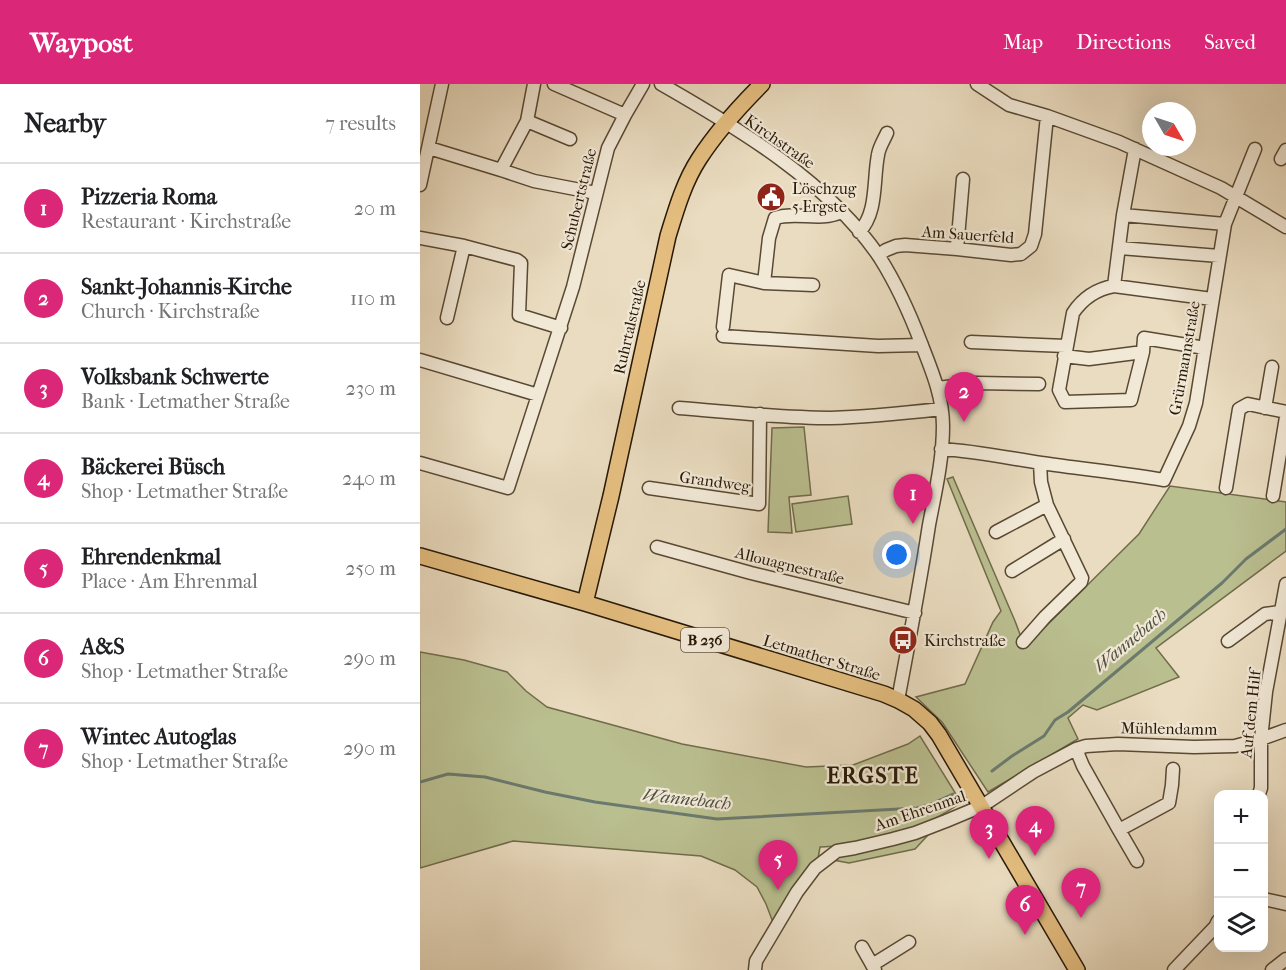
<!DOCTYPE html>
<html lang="en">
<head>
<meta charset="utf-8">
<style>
  :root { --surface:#fff; --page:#f6f6f6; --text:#202124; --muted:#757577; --line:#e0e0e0; --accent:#db2777 }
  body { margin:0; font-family:"IM FELL French Canon",serif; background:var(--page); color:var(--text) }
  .controls { position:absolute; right:18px; bottom:18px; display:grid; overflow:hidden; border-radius:12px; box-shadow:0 6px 24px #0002 }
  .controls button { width:54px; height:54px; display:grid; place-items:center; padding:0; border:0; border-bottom:2px solid var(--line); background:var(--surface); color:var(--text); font:30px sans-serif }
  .compass { position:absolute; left:722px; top:18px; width:54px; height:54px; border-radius:50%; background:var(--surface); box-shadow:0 6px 24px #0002; rotate:129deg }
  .you { position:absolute; left:477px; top:471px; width:21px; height:21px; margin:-15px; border:4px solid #fff; border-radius:50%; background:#1a73e8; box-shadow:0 0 0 9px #1a73e833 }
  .badge { display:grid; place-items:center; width:39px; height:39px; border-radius:50%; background:var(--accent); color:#fff; font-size:20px; font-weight:700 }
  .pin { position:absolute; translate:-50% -50px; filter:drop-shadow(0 2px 3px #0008) }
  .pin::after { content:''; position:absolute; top:32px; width:21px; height:18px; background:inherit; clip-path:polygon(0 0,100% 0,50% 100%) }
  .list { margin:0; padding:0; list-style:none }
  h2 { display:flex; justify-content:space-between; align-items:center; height:78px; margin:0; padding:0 24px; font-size:26px }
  h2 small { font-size:20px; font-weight:400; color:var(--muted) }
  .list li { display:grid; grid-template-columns:39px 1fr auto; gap:18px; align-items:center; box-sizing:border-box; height:90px; padding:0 24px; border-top:2px solid var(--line) }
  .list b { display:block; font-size:22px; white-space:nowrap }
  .list p { margin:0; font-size:20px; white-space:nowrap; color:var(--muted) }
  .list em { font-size:20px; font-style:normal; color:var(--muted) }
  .icon { flex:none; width:33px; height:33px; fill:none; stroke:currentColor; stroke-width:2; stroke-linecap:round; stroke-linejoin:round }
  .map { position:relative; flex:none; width:866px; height:886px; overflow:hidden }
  header { display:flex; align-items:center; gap:36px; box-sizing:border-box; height:84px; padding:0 30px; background:var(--accent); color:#fff }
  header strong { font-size:28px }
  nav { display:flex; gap:33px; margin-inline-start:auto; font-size:21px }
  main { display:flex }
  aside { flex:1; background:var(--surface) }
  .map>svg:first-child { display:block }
  .green { fill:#babf90; stroke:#706c4b; stroke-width:1.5 }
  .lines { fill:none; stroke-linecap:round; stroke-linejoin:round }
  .stream { stroke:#6b7a6e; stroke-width:3 }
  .minor-casing { stroke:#584934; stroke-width:15 }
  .major-casing { stroke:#271806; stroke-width:18 }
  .minor { stroke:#f1e8d6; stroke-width:12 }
  .major { stroke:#e5be80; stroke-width:15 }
  .labels { text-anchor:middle; stroke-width:4.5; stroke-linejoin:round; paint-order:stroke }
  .shield { fill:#f1e8d6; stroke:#645644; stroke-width:1.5 }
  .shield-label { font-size:15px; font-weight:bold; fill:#271806 }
  .street-label { font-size:16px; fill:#271806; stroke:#f1e8d6 }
  .poi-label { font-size:16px; fill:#271806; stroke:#f1e8d6; text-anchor:start }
  .water-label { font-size:18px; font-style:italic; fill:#4f5143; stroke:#f1e8d6 }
  .district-label { font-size:22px; font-weight:bold; letter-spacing:1.5px; fill:#271806; stroke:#f1e8d6 }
</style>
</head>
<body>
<header>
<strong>Waypost</strong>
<nav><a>Map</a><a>Directions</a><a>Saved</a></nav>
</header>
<main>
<aside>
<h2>Nearby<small>7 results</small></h2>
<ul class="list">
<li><span class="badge">1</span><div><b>Pizzeria Roma</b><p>Restaurant · Kirchstraße</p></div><em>20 m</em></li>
<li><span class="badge">2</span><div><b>Sankt-Johannis-Kirche</b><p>Church · Kirchstraße</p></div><em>110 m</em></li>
<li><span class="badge">3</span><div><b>Volksbank Schwerte</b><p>Bank · Letmather Straße</p></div><em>230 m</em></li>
<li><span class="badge">4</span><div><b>Bäckerei Büsch</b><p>Shop · Letmather Straße</p></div><em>240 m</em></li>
<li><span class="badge">5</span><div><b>Ehrendenkmal</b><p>Place · Am Ehrenmal</p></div><em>250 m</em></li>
<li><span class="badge">6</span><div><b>A&amp;S</b><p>Shop · Letmather Straße</p></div><em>290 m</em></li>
<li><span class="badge">7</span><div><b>Wintec Autoglas</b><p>Shop · Letmather Straße</p></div><em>290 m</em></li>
</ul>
</aside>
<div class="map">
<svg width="866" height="886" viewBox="0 0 866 886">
  <rect width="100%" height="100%" fill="#eadcc0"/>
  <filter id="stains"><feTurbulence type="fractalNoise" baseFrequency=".00333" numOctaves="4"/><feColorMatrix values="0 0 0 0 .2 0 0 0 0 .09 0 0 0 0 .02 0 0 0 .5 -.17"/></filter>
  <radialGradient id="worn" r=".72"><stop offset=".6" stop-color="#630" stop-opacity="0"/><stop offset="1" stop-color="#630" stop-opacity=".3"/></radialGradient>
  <path class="green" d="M384 343 391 411 369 413 372 449 348 448 352 344Z
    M533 393 595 537 604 561 620 548 719 450 750 402 866 418V467L736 564 759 593 677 626 663 621 648 634 658 655 568 708 522 638 496 613 545 600 573 538 581 527 527 395Z
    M428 412 432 440 376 448 372 420Z
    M0 568 44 576 87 588 106 607 127 623 262 660 386 683 433 681 488 660 500 652 539 715V720C509 741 473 753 438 760 425 762 412 762 400 763L396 786 354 841 346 820 337 803 315 786 281 772 93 757 0 784Z
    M509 750 495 765 429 779 413 776 420 771 452 765Z"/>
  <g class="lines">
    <path class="stream" d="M572 687 592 672 624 652 635 636 648 628 802 499 826 475 866 445
      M0 698 28 690 65 693 125 708 175 718 297 735 497 724 509 721 533 710"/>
    <g class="minor-casing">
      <path id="minor" d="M134 0 205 31
        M241 0C318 44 410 99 460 174 477 201 490 230 501 259 512 287 523 313 523 342 523 376 515 409 509 441 500 500 489 558 478 616
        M557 0 589 21 627 32 699 58 801 104 866 143
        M107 37 114 0
        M150 55 107 37 81 86 114 97 176 109
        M9 64 81 86
        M715 65 703 131 805 140
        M861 75 866 66
        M0 101 22 0
        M439 148C458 129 453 96 458 71 459 63 464 56 467 49
        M0 154 44 162 97 176 101 179 99 231 141 244
        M700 164 799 172
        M537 165 543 95
        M458 171 466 166 476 162 485 161 537 165 591 171 601 170 611 162 615 150 627 32
        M344 199 393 201
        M694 202 703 131
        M27 234 44 162
        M303 243 309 191 344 199 349 154 355 134C376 127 400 138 421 128
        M303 252 458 262 502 261
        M551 258 646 262
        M785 264 724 254 723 268 711 316 645 318 639 306 653 229C663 214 677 205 694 202L792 215
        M644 272 669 275 723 268
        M0 276 118 311
        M518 304 557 299 619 300
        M259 324C310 328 361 334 411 334 448 333 485 329 521 325
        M845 324 852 283
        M521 365C555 367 588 374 621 379 662 385 703 389 744 396L769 342 776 319 805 140 835 65
        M0 379 88 404 153 203 188 64 205 31 223 0
        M229 404 339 420 340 330
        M806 404 819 325 828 320 866 328
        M853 412 866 333
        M576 448 627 421
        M237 463 331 489 495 529
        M592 487 644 455
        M808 557 845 530 860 528
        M603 558 625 533 661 498 662 494 627 421 621 398 620 379
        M656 665 663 682 699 746 749 719 752 701 753 685
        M839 710 841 704V655L846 608 866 500
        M699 746 717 777
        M844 815 866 820
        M442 863 455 886
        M452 881 489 858
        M335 886 336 877 377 808 395 784 417 767 435 764 473 755 495 749 526 737 562 722 613 688 656 665 666 662 698 660 774 663 815 662 841 655 866 646
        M754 886 795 843 798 837
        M852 886 866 875"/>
    </g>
    <g class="major-casing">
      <path id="major" d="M0 472 165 519 464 610 478 616 494 625 510 639 519 651 657 886
        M165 519 191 412 248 152C256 126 264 98 279 75 297 47 319 23 342 0"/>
    </g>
    <use href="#minor" class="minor"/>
    <use href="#major" class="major"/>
  </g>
  <defs>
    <g id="civic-disc" transform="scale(1.5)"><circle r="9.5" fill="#8f2418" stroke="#f1e8d6"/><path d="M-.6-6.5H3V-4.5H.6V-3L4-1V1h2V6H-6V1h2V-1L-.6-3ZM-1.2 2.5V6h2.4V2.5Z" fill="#fff"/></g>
    <g id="bus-disc" transform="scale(1.5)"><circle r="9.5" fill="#8f2418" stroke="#f1e8d6"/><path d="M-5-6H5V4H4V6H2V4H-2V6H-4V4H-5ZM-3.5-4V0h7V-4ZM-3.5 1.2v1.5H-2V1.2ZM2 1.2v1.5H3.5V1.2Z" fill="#fff"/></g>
  </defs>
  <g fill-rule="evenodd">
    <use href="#civic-disc" x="351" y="113"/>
    <use href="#bus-disc" x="483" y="556"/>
  </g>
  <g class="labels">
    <rect class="shield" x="261" y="544" width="48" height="24" rx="4.5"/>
    <g class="shield-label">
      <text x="285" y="561">B 236</text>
    </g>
    <g class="street-label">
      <text transform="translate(360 57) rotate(35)" y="6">Kirchstraße</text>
      <text transform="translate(158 115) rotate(-76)" y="6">Schubertstraße</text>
      <text transform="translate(548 150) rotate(4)" y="6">Am Sauerfeld</text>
      <text transform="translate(209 243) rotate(-77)" y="6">Ruhrtalstraße</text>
      <text transform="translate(764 274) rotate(-80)" y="6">Grürmannstraße</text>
      <text transform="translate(295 397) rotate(8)" y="6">Grandweg</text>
      <text transform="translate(370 481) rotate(14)" y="6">Allouagnestraße</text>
      <text transform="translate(402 573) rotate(17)" y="6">Letmather Straße</text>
      <text transform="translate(830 630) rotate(-84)" y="6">Auf dem Hilf</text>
      <text transform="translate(749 644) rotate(1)" y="6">Mühlendamm</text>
      <text transform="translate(500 726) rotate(-19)" y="6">Am Ehrenmal</text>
    </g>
    <g class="poi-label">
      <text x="372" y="110">Löschzug<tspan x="372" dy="18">5 Ergste</tspan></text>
      <text x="504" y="562">Kirchstraße</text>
    </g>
    <g class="water-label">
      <text transform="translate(710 556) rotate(-40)" y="6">Wannebach</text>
      <text transform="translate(267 715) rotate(6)" y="6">Wannebach</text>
    </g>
    <g class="district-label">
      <text x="453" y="699">ERGSTE</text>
    </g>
  </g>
  <rect width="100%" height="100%" filter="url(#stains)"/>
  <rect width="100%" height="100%" fill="url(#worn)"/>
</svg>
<div class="controls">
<button>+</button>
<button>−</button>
<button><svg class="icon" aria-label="layers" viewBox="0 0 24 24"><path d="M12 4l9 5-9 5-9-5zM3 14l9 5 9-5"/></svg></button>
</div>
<svg class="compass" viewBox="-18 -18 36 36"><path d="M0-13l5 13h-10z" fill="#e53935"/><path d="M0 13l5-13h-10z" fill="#757577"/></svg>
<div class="you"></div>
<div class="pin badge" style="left:493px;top:440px">1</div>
<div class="pin badge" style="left:544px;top:338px">2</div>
<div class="pin badge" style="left:569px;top:775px">3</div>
<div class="pin badge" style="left:615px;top:772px">4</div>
<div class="pin badge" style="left:358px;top:806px">5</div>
<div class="pin badge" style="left:605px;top:851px">6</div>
<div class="pin badge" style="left:661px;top:834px">7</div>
</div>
</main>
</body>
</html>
